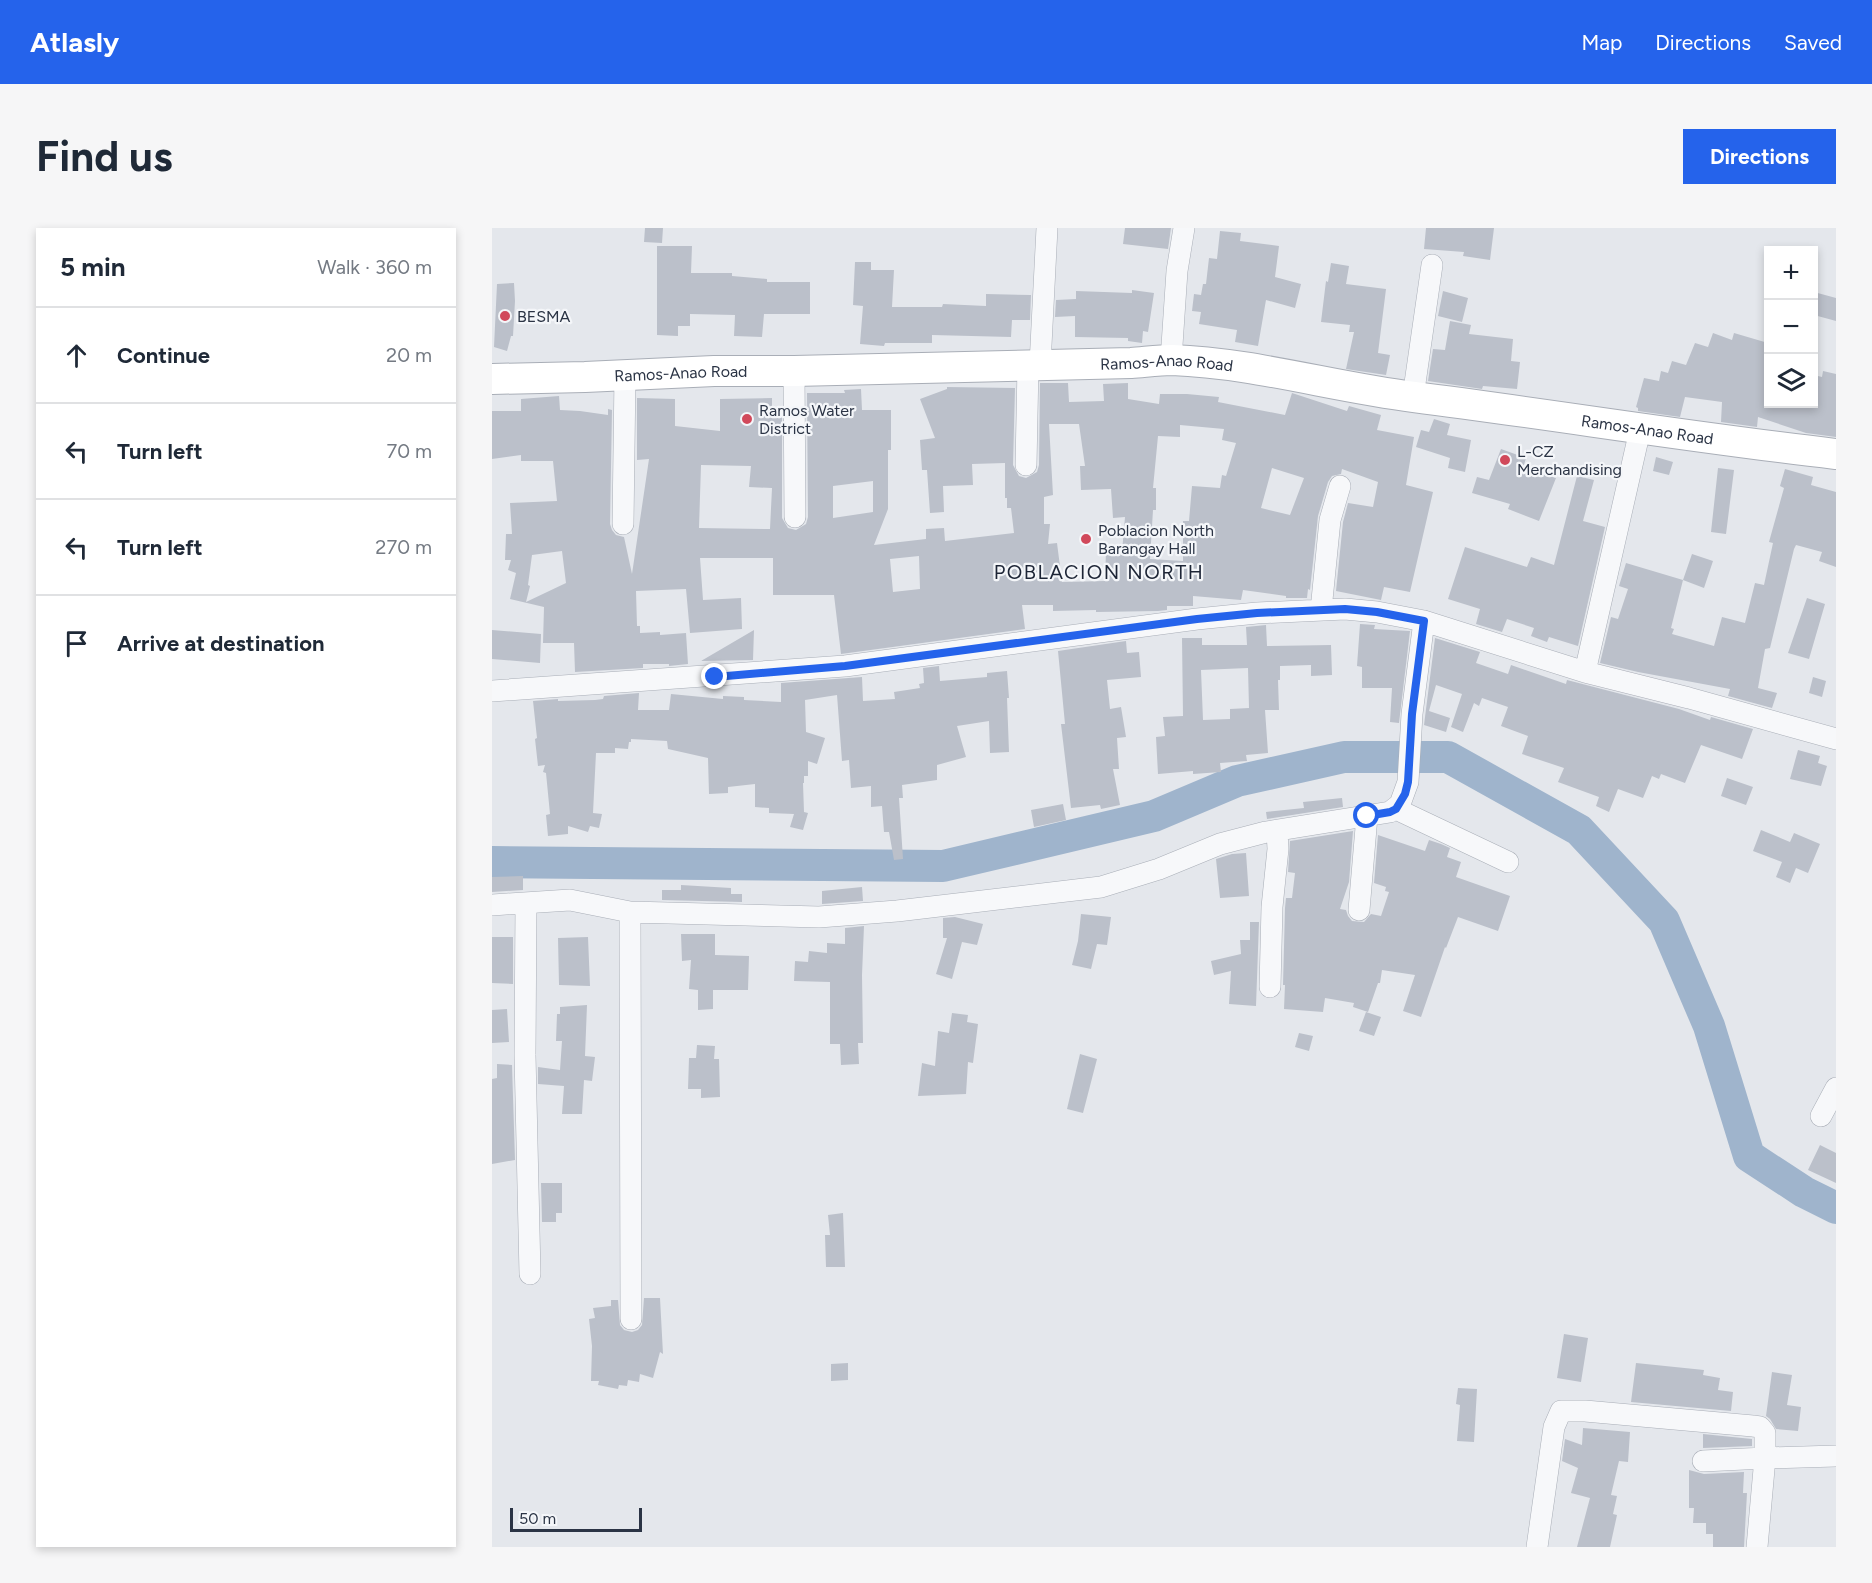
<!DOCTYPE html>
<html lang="en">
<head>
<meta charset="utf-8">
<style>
  :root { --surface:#fff; --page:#f6f6f7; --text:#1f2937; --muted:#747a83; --line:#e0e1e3; --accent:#2563eb }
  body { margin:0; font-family:Figtree,sans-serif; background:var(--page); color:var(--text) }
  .controls { position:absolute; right:18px; top:18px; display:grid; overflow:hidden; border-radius:0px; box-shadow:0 3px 9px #0003 }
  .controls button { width:54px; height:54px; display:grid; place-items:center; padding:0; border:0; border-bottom:2px solid var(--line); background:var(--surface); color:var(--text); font:30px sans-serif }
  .scale { position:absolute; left:18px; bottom:15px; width:132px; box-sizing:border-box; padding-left:6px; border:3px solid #2b3445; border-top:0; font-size:16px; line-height:21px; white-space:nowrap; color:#2b3445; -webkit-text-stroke:4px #f4f6f9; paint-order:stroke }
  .stop { position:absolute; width:18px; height:18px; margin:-14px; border:4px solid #2563eb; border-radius:50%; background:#fff }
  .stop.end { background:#2563eb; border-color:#fff; box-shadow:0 2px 6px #0008 }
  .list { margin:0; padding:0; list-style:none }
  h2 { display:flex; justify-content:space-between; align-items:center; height:78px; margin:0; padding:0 24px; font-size:26px }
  h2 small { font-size:20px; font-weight:400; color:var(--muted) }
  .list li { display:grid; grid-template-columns:39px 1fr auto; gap:18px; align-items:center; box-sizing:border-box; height:96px; padding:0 24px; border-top:2px solid var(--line) }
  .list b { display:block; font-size:22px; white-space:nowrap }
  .list em { font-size:20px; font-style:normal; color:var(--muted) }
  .icon { flex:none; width:33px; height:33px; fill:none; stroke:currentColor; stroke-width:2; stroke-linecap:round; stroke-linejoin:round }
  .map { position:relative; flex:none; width:1344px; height:1319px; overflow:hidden; border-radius:0px }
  header { display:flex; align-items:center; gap:36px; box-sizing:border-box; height:84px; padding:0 30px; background:var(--accent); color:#fff }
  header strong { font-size:28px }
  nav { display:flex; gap:33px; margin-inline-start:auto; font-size:21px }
  .intro { display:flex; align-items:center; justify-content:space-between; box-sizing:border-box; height:144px; padding:0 36px }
  h1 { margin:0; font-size:42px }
  .button { padding:15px 27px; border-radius:0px; background:var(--accent); color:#fff; font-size:21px; font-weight:700 }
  main { display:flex; gap:36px; padding:0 36px }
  aside { flex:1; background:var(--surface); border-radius:0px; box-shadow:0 3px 9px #0003 }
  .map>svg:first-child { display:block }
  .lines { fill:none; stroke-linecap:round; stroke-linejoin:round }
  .river { stroke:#9fb4cc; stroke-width:32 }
  .building { fill:#bbc0ca; fill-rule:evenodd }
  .street-casing { stroke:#a9aeb7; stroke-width:22 }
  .secondary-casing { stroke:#a9aeb7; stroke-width:32 }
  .street { stroke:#f7f8fa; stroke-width:21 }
  .secondary { stroke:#fff; stroke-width:30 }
  .route { stroke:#2563eb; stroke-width:8 }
  .poi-dot { fill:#d1495b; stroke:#f4f6f9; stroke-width:2 }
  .labels { text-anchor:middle; stroke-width:4.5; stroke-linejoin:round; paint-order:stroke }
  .poi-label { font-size:16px; fill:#2b3445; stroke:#f4f6f9; text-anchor:start }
  .street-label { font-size:16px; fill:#2b3445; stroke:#f4f6f9 }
  .quarter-label { font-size:20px; letter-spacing:1.5px; fill:#1d2536; stroke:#f4f6f9 }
</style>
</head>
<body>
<header>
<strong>Atlasly</strong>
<nav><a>Map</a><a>Directions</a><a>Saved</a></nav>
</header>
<div class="intro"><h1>Find us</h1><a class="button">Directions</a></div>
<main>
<aside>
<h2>5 min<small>Walk · 360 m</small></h2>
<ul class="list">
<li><svg class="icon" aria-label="ahead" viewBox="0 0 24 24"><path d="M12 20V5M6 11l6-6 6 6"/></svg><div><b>Continue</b></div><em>20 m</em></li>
<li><svg class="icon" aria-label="left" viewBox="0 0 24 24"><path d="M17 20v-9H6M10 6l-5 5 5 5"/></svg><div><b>Turn left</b></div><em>70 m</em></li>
<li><svg class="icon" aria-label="left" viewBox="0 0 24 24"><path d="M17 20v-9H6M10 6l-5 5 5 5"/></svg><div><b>Turn left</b></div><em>270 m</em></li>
<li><svg class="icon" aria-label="arrive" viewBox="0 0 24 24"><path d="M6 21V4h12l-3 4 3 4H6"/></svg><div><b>Arrive at destination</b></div></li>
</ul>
</aside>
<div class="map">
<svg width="1344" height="1319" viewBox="0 0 1344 1319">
  <rect width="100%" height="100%" fill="#e4e7ec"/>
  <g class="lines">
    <path class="river" d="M0 634 451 638 662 588 745 553 852 529H956L1087 602 1172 693 1217 798 1257 928 1312 964 1344 980"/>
  </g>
  <path class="building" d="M153 0H171L170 15 152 14Z
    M633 0H679L676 21 631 16Z
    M934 0H1002L998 32 971 28 972 24 932 21Z
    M728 3 749 5 748 13 787 18 783 49 809 56 803 80 774 72 766 118 743 114 745 102 707 96 709 84 700 83 702 66 709 67 711 56H714L717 30 725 31Z
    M165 18H200L199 45H240V48L275 51V54H318V86H272L270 109 242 108 243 87 198 86V98H186V108L165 107Z
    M363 34H379V42H402L400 79H450L451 76 494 78V66L539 67 538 92H520L519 109 440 107V115H393L392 118 368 116 371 78 361 77Z
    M839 35 857 38 854 56 894 61 886 125 898 127 894 147 854 141 862 104H857L858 97 829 94 834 53 836 54Z
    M22 55 23 73 21 108H19L15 123 2 119 5 56Z
    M640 62 662 65 656 104 651 103 650 115 636 113V110L583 109V88L563 89 564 72 584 71V63L640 65Z
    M951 63 976 70 970 94 946 88Z
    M1322 64 1344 70V93L1322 87Z
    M958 93 979 97 977 106 1021 111 1019 133 1028 134 1025 161 991 158 990 161 936 153 941 121 953 122Z
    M1221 105 1240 112 1242 105 1276 115V176H1322V147L1330 149 1331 143 1344 146V209L1314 205 1266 189 1265 199 1229 194 1230 174 1193 169 1188 189 1146 183V180L1144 179 1152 150 1167 153 1169 143 1176 145 1180 133 1194 137 1203 115 1216 119Z
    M548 155H576L577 174 612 173 611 156 636 155V171L667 176 668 166H695L727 169 726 174 793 187 800 165 855 183 857 178 889 187 885 202 922 209 914 257 941 264 918 364 892 359 889 372 844 363 851 294 856 275 881 279 886 254 850 241 849 246 840 248 836 254 826 288 818 362 816 361 815 370H794V368L751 362 749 372 701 368V378H675V382L666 383 604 384V382L561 383V377H530L533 401 349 426 342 367H281V330H208L211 372 249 370 250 401 198 405 194 361 144 363 145 398H148V405L168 404V407L194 405 196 436 177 438V436H151V440L83 444 82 415H51L52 379 18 371 24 345 16 342 19 332H13L14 306H20L18 275 65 273 61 233H29V227L0 231V183H29V171L67 168 68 182 88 183 116 187V181L120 182 118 296 120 302 124 307 132 309 140 346 157 231 145 232V170L183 171V198L228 203V171L280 170V180H290V290L296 300 304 302 314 296 316 289 315 165H353L352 162 369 161 370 182H399V222H396V281L382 317 434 311V301L452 300 453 313 522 305 519 280H515V270H513V235L480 236 481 257 451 258 452 284 438 285 435 242H430L428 212 443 210 428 171 455 161V159L523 160 521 237 527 248 534 250 545 244 547 237ZM557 196H587L593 238H588L589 262 619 261 621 290 633 289 630 324 614 323 613 353 570 354 565 315 556 316 558 296H552V269L561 267ZM688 197 732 201 730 212 744 215 734 248 730 247 728 260 700 258 697 293H691V333L658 331 661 282H664V260H661L666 208 688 209ZM209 237 259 238 257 259 280 260 278 301 207 300ZM780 240 812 250 798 287 769 280ZM381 253V284L341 290V258ZM70 323 74 355 34 374 38 358 36 357 40 327ZM427 328 428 361 401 364 398 331Z
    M942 191 958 196 955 207 979 212 973 244 956 240 958 230 924 219 929 202 937 204Z
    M1009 221 1034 230 1031 240 1064 250 1047 293 1016 281 1018 276 980 265 985 249 997 252Z
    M1164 229 1181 234 1177 247 1161 243Z
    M1226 240 1242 242 1234 306 1219 304Z
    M1293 241 1321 249 1319 257 1344 264V339L1327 333 1330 324 1304 317 1302 321 1278 420 1273 421 1266 460 1285 465 1280 480 1236 468 1238 461 1146 444 1108 435 1119 389 1126 391 1136 361 1127 358 1134 335 1191 352 1179 400 1182 401 1180 406 1222 418 1230 389 1253 395 1263 355 1272 357 1281 315 1277 314 1292 260 1288 258Z
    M1085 248 1102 252 1091 293 1113 299 1086 418 1057 409 1055 414 1039 408 1042 400 1015 391 1010 404 984 396 988 381 956 371 973 319 1035 339 1039 329 1062 337Z
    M1200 326 1221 333 1212 360 1191 352Z
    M1315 370 1333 376 1317 431 1296 425Z
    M868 396 883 397 882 401 918 403 907 495 898 494 900 460H870V439L865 438Z
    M774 397 775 418 839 417 840 447 819 448V437L788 438V452H786L787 482H773L776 525 754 527 755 533 728 535 729 544 701 546V543L666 546 664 509 673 508 671 489 691 488 690 410H710V417H755L754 399ZM756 440 757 480 738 481V491L711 492 709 442Z
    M0 402 49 406 48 435 0 431Z
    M262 402 261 432 209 433Z
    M943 410 988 424 984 435 1016 446 1019 437 1074 456 1075 452 1187 481 1218 492 1219 489 1261 501 1250 531 1209 517 1193 555 1169 546 1167 551 1160 548 1151 570 1126 561 1117 584 1104 578 1107 569 1066 554 1072 540 1030 526 1036 508 1009 498 1016 479 990 470 987 478 982 475 971 504 959 499 970 466 944 457 937 483 958 490 954 504 932 497Z
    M634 413 635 425 647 424 649 449 615 452 618 481 629 479 634 509 625 510 627 541H621L628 577 609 581 608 577 579 580 569 496H573L566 423Z
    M447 438 448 453 495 449V445L515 443 517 470H515L517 524 498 525 497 493 465 498 474 529 445 537V552L410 557 411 570H407L411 631 402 632 397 604H392L390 578 379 579V558L359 560 357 532 350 533 345 467 313 472 314 504 333 510 325 536 316 533V548H312V555H311L312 584 316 585 311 602 298 599 302 586 277 585V580L263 579V556L236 559V565L217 566 216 530 176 521 175 513 139 511V514H137L136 521 123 520V525H104L101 585 110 586 107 600 98 598 96 604 76 598V606L56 608 54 587 58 586 54 545 51 544 53 537 46 538 43 511 45 510 41 473 66 471V473L103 472 111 471 112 468 147 465 146 482H177L179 466 231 471V468L252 469V472L289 474V455L370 449 371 473 403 471 402 464 428 460 427 456 432 455 431 440Z
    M1321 449 1334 453 1330 469 1317 465Z
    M1306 522 1328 528 1326 535 1335 538 1329 558 1298 551Z
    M1235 550 1261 559 1254 577 1229 568Z
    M850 570 851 579 775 591 774 584 812 580 811 574Z
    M571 576 574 592 542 599 539 582Z
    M1269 602 1298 614 1302 605 1328 616 1316 645 1304 640 1298 655 1284 649 1290 634 1261 623Z
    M861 603 857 654 848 681 854 682 856 688 860 693 872 694 879 686 889 688 897 664 893 663 894 659 882 655 886 607 933 623 937 612 949 616 958 620 955 629 969 634 964 649 1018 668 1006 703 966 689 954 720 953 719 929 789 911 783 923 747 890 742 888 755H886L876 784 861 779 862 775 833 770 831 784 792 781 793 757H791L793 680 794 670H800L803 645 796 644 798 613Z
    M754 625 757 668 728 670 724 631 740 626Z
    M31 648V662L0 664V649Z
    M189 657 239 660V666H250V674L170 672V662H189Z
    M370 659 371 673 330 676V663Z
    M589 686 619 689 615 717 605 716 599 741 580 737 586 713Z
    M463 689 491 696 485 717 470 714 460 751 444 746 455 710H451V690Z
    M758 694H767L764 778 737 776 739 743 722 747 719 733 749 726 748 712H758Z
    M372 698 370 747 371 815H366L367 836 349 837 348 816H338V754L302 753 303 733 316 734 317 723 335 725V715L353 716V700Z
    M189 706H223V727L257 728 256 762H221V781L206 782V762L197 761 199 732 190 733Z
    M0 709H21V756L0 755Z
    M96 709 98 758 67 757 66 710Z
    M95 777 93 828 103 829 100 853 92 852 90 886H70L72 858 46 856V839L68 842 70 813H64L65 786H68V779Z
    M15 781 17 814 0 815V782Z
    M874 784 889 789 882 808 867 803Z
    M460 785 476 787 475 794 486 796 481 835 476 834 474 866 426 868 430 835 443 838 446 803 457 805Z
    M807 805 821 808 817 823 803 819Z
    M205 817 223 818 222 831H227L228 869 209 870V861H196L197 830H204Z
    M588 826 605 831 591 885 575 881Z
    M5 836 20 837 23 932 0 936V851L5 850Z
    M1328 917 1344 925V955L1316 942Z
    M49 955H70V985H64V994H50Z
    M351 985 353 1039H334L333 1007H338L336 987Z
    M152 1070H168L171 1126 168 1124 161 1150 148 1146 147 1154 136 1152 135 1158 127 1157 126 1161 106 1157 107 1153H99L100 1118 97 1091 103 1090 101 1080 119 1078V1072H126L128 1097 132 1102 140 1104 146 1102 150 1097Z
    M1072 1106 1096 1110 1089 1154 1065 1150Z
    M356 1135V1152L339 1153V1136Z
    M1144 1135 1212 1142 1211 1147 1228 1150 1226 1162 1241 1164 1239 1183 1139 1174Z
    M1280 1144 1300 1147 1295 1177 1309 1179 1306 1203 1284 1201 1278 1191 1274 1188Z
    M966 1160 985 1161 982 1214 965 1213 968 1177 964 1176Z
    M1091 1200 1138 1204 1136 1234 1127 1233 1119 1267 1125 1268 1121 1286 1125 1287 1118 1319H1085L1098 1270 1079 1265 1086 1240 1070 1233 1073 1211 1090 1217Z
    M1211 1206 1260 1211V1218L1211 1220Z
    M1197 1242 1212 1246 1252 1244 1251 1265H1255L1252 1319H1221V1306H1214V1295H1201L1202 1280H1197Z"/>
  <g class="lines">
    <g class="street-casing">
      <path id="street" d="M679 132 685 43 692 0
        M548 137 555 0
        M302 143 303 289
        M921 169 940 37
        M1148 202 1093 444 1197 470 1344 511
        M534 237 536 138
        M131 296 133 147
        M829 382 838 292 848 258
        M0 463 353 438 705 391 765 385 853 381 885 384 932 393 1093 444
        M904 581 1016 634
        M34 676 33 827 38 1046
        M0 677 78 672 138 684 327 689 405 683 609 659 667 641 728 616 774 604 898 584 908 576 916 554 920 486 932 393
        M867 682 875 588
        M138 684 139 1091
        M778 759 780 679 786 621 785 603
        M1329 888 1344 860
        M1045 1319 1062 1199 1069 1183H1093L1261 1198 1268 1199 1273 1205V1230L1211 1233
        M1265 1319 1273 1230 1344 1228"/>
    </g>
    <g class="secondary-casing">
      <g id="secondary">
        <path id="s1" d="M0 151 93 149 222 143H302L639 135C653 134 667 132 680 132 762 135 841 159 922 169 1063 187 1203 210 1344 226"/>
      </g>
    </g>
    <use href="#street" class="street"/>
    <use href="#secondary" class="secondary"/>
  </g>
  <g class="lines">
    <path class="route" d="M223 449 353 438 705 391 765 385 853 381 885 384 932 393 920 486 916 554 913 566 904 581 898 584 875 588"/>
  </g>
  <g class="poi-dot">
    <circle cx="13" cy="88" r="6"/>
    <circle cx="255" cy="191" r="6"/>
    <circle cx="1013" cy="232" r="6"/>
    <circle cx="594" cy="311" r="6"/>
  </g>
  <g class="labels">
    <g class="poi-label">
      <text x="25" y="94">BESMA</text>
      <text x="267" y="188">Ramos Water<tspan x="267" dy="18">District</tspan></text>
      <text x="1025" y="229">L-CZ<tspan x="1025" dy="18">Merchandising</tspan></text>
      <text x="606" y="308">Poblacion North<tspan x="606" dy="18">Barangay Hall</tspan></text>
    </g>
    <g class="street-label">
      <text dy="6" stroke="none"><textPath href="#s1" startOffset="675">Ramos-Anao Road</textPath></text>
      <text dy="6" stroke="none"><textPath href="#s1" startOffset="189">Ramos-Anao Road</textPath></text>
      <text dy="6" stroke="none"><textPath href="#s1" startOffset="1161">Ramos-Anao Road</textPath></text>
    </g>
    <g class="quarter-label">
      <text x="607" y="351">POBLACION NORTH</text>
    </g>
  </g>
</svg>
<div class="controls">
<button>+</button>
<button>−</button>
<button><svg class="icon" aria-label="layers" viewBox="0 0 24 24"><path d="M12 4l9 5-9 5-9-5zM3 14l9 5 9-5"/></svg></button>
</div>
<div class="scale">50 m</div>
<div class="stop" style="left:875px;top:588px"></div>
<div class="stop end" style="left:223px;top:449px"></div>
</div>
</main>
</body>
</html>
